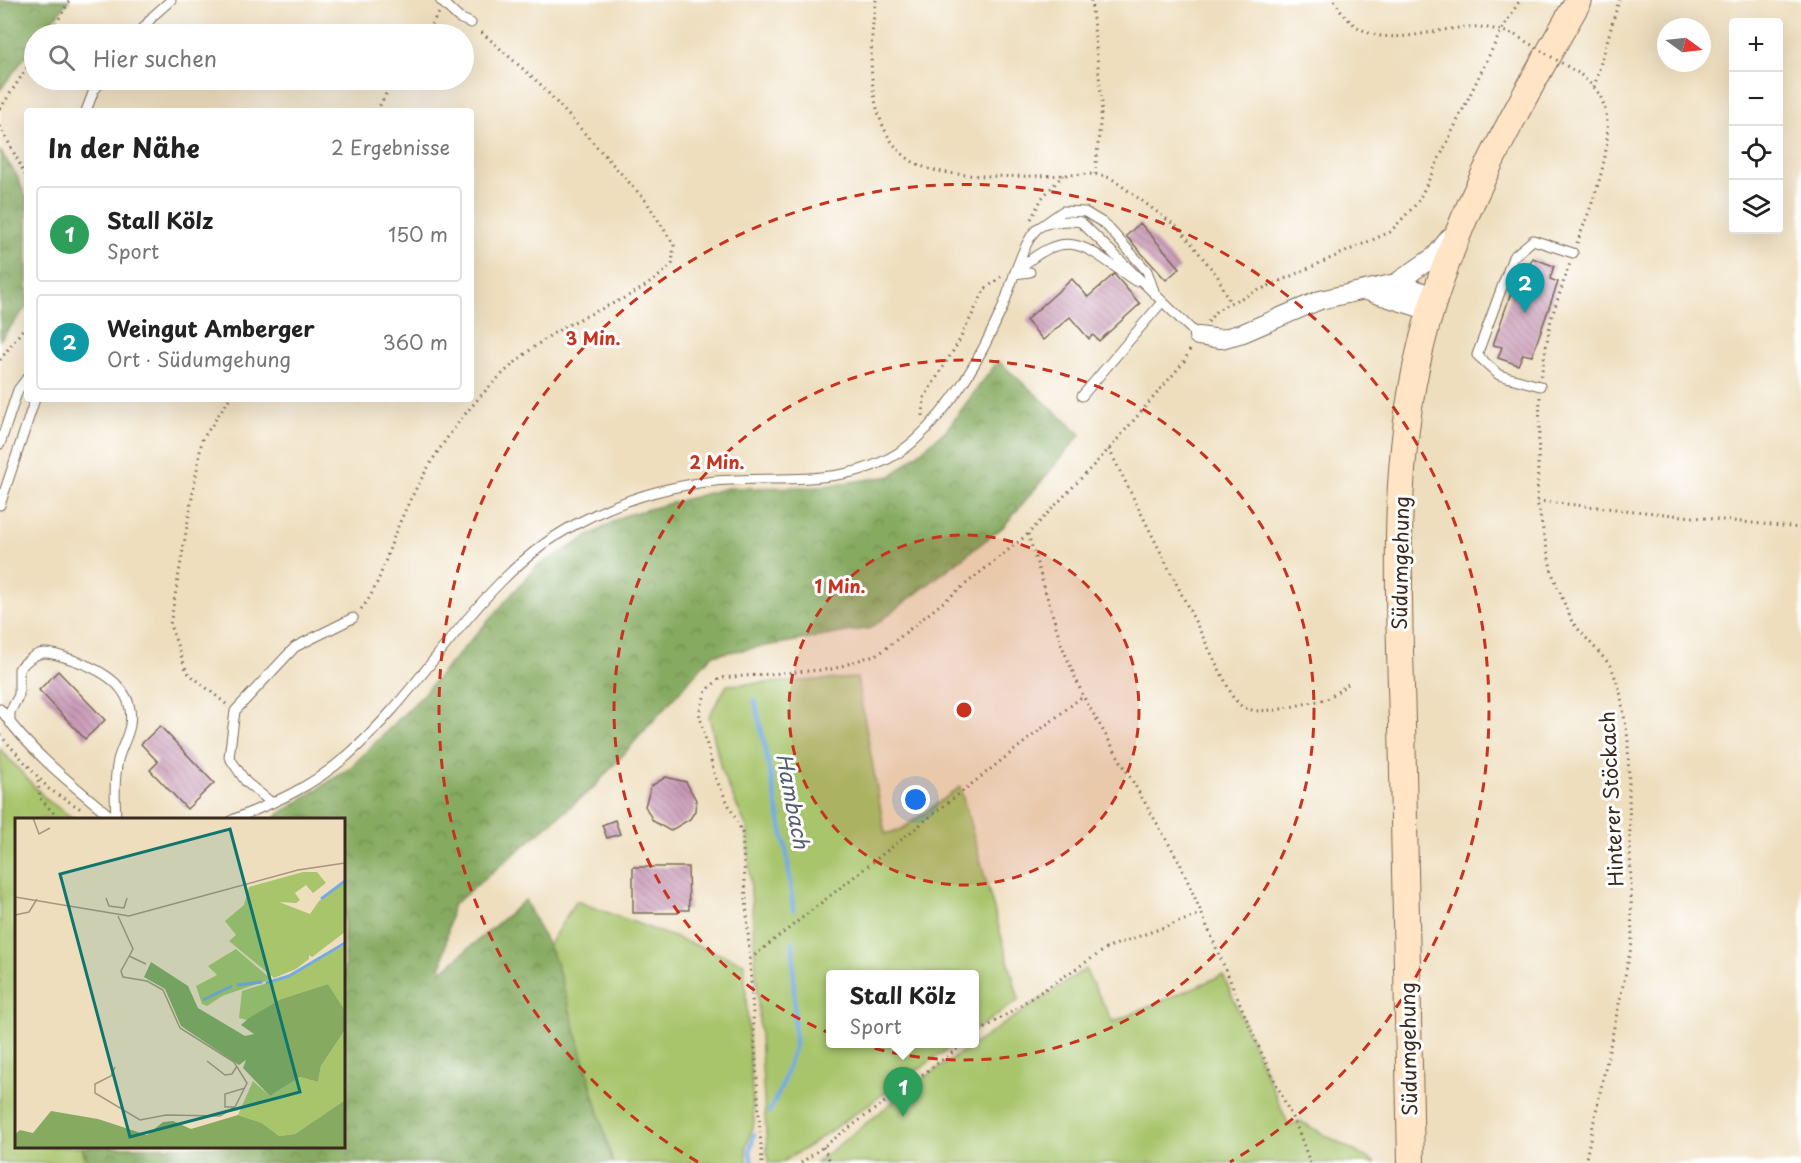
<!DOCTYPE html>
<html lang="de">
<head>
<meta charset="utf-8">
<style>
  :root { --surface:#fff; --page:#f2f2f2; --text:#222; --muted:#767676; --line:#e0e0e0; --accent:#c8321e }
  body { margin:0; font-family:"Playpen Sans",sans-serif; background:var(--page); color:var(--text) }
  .controls { position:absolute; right:18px; top:18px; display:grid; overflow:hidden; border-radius:6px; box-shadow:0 6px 24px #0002 }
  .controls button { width:54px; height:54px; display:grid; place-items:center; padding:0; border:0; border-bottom:2px solid var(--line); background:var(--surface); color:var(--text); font:30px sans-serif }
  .compass { position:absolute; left:1657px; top:18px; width:54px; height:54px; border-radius:50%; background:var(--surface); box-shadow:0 6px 24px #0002; rotate:105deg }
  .you { position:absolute; left:916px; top:800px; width:21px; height:21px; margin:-15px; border:4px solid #fff; border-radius:50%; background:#1a73e8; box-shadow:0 0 0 9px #1a73e833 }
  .badge { display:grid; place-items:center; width:39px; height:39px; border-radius:50%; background:var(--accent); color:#fff; font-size:20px; font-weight:700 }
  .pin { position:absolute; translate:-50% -50px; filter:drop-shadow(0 2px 3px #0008) }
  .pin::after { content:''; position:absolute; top:32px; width:21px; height:18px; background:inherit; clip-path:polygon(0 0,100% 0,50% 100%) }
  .popup { position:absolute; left:826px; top:970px; width:153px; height:78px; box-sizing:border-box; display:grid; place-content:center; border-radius:6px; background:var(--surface); filter:drop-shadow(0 2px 4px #0005); font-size:20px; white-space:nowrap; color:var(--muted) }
  .popup b { font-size:22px; color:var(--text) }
  .popup::after { content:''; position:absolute; left:50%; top:100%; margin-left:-12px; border:12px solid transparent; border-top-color:var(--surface) }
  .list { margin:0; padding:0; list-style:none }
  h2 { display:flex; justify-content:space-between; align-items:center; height:78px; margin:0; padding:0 24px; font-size:26px }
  h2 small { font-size:20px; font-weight:400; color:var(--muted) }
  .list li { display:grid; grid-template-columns:39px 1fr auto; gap:18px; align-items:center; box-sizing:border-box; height:96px; margin:0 12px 12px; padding:0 12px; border:2px solid var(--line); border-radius:6px }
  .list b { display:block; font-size:22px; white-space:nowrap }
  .list p { margin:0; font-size:20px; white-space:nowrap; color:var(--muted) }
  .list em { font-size:20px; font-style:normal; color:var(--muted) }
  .icon { flex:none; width:33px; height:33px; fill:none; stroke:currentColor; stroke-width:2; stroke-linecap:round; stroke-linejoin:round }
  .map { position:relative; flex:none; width:1801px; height:1163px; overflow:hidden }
  .search { position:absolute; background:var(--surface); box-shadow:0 6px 24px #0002; left:24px; top:24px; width:450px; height:66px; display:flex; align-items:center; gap:15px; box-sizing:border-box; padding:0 21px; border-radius:33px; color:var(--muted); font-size:22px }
  .panel { position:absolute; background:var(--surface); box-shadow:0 6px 24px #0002; left:24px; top:108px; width:450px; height:294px; border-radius:6px }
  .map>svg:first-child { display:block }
  .grass { fill:#a8c56c; stroke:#727845; stroke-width:1.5 }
  .forest { fill:url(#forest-crowns); stroke:#606a3f; stroke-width:1.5 }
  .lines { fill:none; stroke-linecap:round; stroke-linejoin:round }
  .stream { stroke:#75abe3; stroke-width:4.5 }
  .building { fill:url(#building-back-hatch) }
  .service-casing { stroke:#7a6956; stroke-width:11 }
  .minor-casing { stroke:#7a6956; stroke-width:20 }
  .secondary-casing { stroke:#7a6956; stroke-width:28 }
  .path { stroke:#7a6956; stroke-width:3; stroke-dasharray:1.5 4.5; stroke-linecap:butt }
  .service { stroke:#fff; stroke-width:9 }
  .minor { stroke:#fff; stroke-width:18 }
  .secondary { stroke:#ffe4c6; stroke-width:26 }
  .path-bridge { stroke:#7a6956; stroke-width:3; stroke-dasharray:1.5 4.5; stroke-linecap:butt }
  .ring { fill:none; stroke:#c8321e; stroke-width:3; stroke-dasharray:10 8 }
  .labels { text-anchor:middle; stroke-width:6; stroke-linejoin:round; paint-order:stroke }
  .street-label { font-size:20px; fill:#3b2a1e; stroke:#fff }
  .water-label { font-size:21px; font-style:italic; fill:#525e6d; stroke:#fff }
  .inset-river { fill:none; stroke:#75abe3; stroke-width:3 }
  .inset-road { fill:none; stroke:#a6967e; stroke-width:1.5 }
  .view { fill:#0f766e; fill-opacity:0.15; stroke:#0f766e; stroke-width:3 }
  .inset-edge { fill:none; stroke:#3b2a1e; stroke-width:3 }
  .centre { fill:#c8321e; stroke:#fff; stroke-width:3 }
  .ring-label { font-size:18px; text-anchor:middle; font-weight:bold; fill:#c8321e; stroke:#fff; stroke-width:6; stroke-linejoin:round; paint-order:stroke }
</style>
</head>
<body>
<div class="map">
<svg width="1801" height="1163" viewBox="0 0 1801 1163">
  <defs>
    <pattern id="forest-crowns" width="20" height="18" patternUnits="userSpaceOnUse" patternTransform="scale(1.5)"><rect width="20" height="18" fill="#86aa60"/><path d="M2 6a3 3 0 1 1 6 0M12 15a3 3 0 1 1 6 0" fill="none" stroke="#6f8b4f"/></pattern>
    <pattern id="building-back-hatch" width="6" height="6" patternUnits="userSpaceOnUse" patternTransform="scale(1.5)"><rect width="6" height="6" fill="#c694b3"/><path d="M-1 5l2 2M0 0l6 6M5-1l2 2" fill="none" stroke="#a27991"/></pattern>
  </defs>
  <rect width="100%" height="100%" fill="#fff"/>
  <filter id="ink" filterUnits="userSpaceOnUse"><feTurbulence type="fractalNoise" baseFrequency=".0167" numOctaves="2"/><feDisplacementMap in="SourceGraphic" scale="12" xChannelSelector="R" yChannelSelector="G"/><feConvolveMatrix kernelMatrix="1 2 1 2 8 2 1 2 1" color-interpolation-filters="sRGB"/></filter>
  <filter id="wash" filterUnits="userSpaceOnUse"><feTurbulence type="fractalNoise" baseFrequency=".008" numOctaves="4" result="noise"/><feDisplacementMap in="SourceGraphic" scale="24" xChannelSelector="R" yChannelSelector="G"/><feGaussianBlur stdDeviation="1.35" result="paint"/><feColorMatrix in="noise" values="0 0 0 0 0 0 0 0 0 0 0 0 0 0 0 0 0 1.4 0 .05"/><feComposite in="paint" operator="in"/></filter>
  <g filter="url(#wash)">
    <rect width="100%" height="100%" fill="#eedebe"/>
    <path class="grass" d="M857 678 885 834 902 829 960 787 1019 1000 975 1030V974H831V1044H955L807 1147 781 1163H768L747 828 722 773 709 716 727 685Z
      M0 749 46 799 74 819 16 820V1146L82 1147 87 1163H0Z
      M576 901 744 963 754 1123 746 1147 747 1163H613L556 962 548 946Z
      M1085 969 1113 1022 1223 975 1289 1126 1300 1121 1376 1163H816L918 1082Z"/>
    <path class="forest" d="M0 0H69L42 34H34V45L0 90Z
      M0 151 16 174 27 200V306L0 340Z
      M998 361 1081 434 1003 527 871 628 712 655 595 786 452 906 441 972 525 900 556 962 613 1163H87L82 1147 344 1146V820L279 819 276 816 350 768 416 702 536 567 623 516 727 488 817 487 891 476 946 430Z"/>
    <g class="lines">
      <path class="stream" d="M755 700 787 854 793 910
        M769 1112 781 1088 795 1045 793 942
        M752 1163 750 1150 754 1134"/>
    </g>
    <g id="blocks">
      <path class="building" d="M1140 223 1180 268 1166 280 1126 236Z
        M1532 258 1554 266 1550 279 1558 282 1532 356 1523 354 1518 365 1498 358 1502 347 1493 345 1520 267 1528 271Z
        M1114 274 1140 304 1099 341 1093 335 1089 339 1070 317 1043 340 1026 320 1072 279 1088 297Z
        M58 671 105 720 85 739 39 690Z
        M160 726 214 783 187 809 150 770 158 762 141 744Z
        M666 777 686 782 696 800 695 811 690 819 670 831 653 821 645 806 651 786Z
        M615 820 620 834 607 838 602 825Z
        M633 867H688L689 910H678V913H633Z"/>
    </g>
  </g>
  <g filter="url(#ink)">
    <use href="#blocks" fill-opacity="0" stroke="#7a6956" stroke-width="1.5"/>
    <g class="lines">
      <g class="service-casing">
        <path id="service" d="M440 0 459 18 471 23
          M139 34 153 16 171 0
          M86 111 94 90 103 80
          M1043 225 1063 211 1085 212 1105 224 1147 271 1154 291
          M1018 270C1070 224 1085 247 1135 281
          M1014 274 1030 272
          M1540 386 1499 375 1477 355 1513 257 1533 240 1573 253
          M1082 396 1162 302
          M0 444 18 390 27 378
          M0 505 35 399
          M0 709C31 753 74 786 115 820
          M10 723V712L19 695V669C36 650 44 650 67 658 99 668 136 686 130 725 128 737 121 748 118 760 114 780 115 799 116 820
          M272 803 246 782 229 757 235 711 295 647 353 618
          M232 820C278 801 310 788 348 755 428 685 481 573 578 523 621 500 667 486 715 481 783 475 857 490 913 442 954 405 980 359 1002 309 1010 290 1023 240 1038 228 1048 221 1070 220 1081 222L1198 336"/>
      </g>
      <g class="minor-casing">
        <path id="minor" d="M1396 283 1435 256 1449 238
          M1366 291 1430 311
          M1198 336 1221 339 1243 333 1320 300 1396 283 1435 296"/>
      </g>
      <g class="secondary-casing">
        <path id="secondary" d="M1411 1163C1408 1016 1405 870 1402 723 1399 600 1391 470 1420 350 1450 223 1515 112 1579 0"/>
      </g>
      <path class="path" d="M876 0C868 52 863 140 921 166 958 182 1052 175 1095 174L1111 178 1180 229 1218 277 1230 303
        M1091 0 1102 104 1095 174
        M1334 0C1367 59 1417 30 1469 27 1484 26 1501 30 1515 35
        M50 34 70 0
        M424 34 439 13
        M1594 87 1619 0
        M0 109 34 57
        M377 111 393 80
        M0 126 27 178
        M1031 219 1042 198 1063 175
        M1577 243C1592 203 1622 135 1599 94 1594 86 1587 81 1580 74
        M1208 322 1216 311 1230 303 1390 232 1418 202 1501 31 1520 0
        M0 360 27 324
        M1541 376 1551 319 1570 263
        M1540 397 1537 501 1552 573 1572 622 1611 666 1620 691 1628 739 1632 943 1585 1163
        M923 416 924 398 958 343 985 289 1001 277
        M1109 449 1233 697 1242 707 1255 711 1276 710 1327 699 1348 684
        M1537 501 1801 528
        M1028 534 1062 646 1083 696 1180 863 1256 1041 1299 1132 1310 1163
        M361 609C381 586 387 550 400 522 419 478 446 435 478 399 503 371 537 341 570 324 608 304 642 295 672 264L674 245 646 201 540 84 479 30
        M226 704 187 672 170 625 202 440 229 399
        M0 735 49 789 81 809
        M38 781 40 798 60 820
        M750 959 1083 696
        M975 1035 1109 947 1201 914
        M823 1147 831 1163
        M762 1163 742 832 715 777 699 713 706 691 720 678 833 669 880 653 1028 534 1109 449 1183 363 1190 350
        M801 1163 964 1044"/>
      <use href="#service" class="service"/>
      <use href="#minor" class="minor"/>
      <use href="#secondary" class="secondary"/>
      <path class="path-bridge" d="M1515 35 1580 74"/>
    </g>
  </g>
  <circle cx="964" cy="710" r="175" fill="#c8321e" fill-opacity=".12"/>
  <g class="ring">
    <circle cx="964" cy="710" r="175"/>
    <circle cx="964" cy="710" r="350"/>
    <path d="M698 1162A525 525 0 1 1 1230 1162"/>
  </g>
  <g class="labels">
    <g class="street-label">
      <text transform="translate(1401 563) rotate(-89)" y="7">Südumgehung</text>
      <text transform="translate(1612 799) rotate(-93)" y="7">Hinterer Stöckach</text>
      <text transform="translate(1409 1049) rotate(-91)" y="7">Südumgehung</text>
    </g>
    <g class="water-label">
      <text transform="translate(792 801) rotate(79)" y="7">Hambach</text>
    </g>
  </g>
  <g transform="translate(15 818)">
    <rect width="330" height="330" fill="#eedebe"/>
    <path d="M288 54H302L311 65 298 75 291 67 280 75 285 82 281 85 264 84 295 96 304 83 330 63V114L297 139 294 137V141L281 151 259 160 214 123 221 117 210 103 229 87 234 69ZM330 127V194L313 166 266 181 232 202 224 200 227 173 274 158ZM221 131 256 161 207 178 192 188 187 186 181 168 202 157 193 148ZM330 212V282L280 316 264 318 247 305 223 297 238 263 255 278 285 259 303 264 306 248Z" fill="#a8c56c"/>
    <path d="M136 144 173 168 183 190 230 218 239 216 226 207 234 200 266 181 313 166 330 193V212L306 248 303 264 285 259 255 278 228 250 231 242 224 247 166 208 150 171 129 159ZM330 282V330H0V316L5 312 18 315 36 293 83 301 132 317 148 304 158 303 176 311 223 297 247 305 264 318 280 316Z" fill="#86aa60"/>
    <path class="inset-river" d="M306 81 330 63M251 165 274 158 330 125M222 167 247 164M188 182 217 168"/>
    <path class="inset-road" d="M18 0 24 16 35 10M0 79 114 98 283 52 330 45M91 80 94 88 109 90 112 80M0 97 14 94 22 81M114 138 131 146M192 243 210 257 217 256 222 248M100 249 96 258 80 266V275L125 302 151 297 205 298 220 289 232 265 219 244 165 210 148 172 132 163 108 159 106 153 118 131 103 98M220 289H210V276L230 270"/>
    <path class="view" d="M215 11 285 274 115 319 45 56Z"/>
    <rect width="330" height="330" class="inset-edge"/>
  </g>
  <circle cx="964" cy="710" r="9" class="centre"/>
  <g class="ring-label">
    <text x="593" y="345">3 Min.</text>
    <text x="717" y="469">2 Min.</text>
    <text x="840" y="593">1 Min.</text>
  </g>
</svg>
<div class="controls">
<button>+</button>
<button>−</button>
<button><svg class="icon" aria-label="locate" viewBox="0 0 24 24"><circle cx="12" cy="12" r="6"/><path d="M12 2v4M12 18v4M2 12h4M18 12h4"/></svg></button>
<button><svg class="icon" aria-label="layers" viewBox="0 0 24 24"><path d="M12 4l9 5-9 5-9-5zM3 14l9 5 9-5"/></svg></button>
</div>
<svg class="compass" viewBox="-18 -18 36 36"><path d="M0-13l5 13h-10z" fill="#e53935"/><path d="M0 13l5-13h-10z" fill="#767676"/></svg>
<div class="you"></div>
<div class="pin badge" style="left:903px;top:1117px;background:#2e9e5b">1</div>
<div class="popup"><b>Stall Kölz</b>Sport</div>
<div class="pin badge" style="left:1525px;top:313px;background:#0f9aa8">2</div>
<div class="search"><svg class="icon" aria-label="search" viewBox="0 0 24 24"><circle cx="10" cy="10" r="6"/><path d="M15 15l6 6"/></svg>Hier suchen</div>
<section class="panel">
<h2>In der Nähe<small>2 Ergebnisse</small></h2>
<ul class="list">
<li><span class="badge" style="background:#2e9e5b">1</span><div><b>Stall Kölz</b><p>Sport</p></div><em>150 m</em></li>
<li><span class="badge" style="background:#0f9aa8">2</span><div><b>Weingut Amberger</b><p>Ort · Südumgehung</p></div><em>360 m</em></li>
</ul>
</section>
</div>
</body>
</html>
